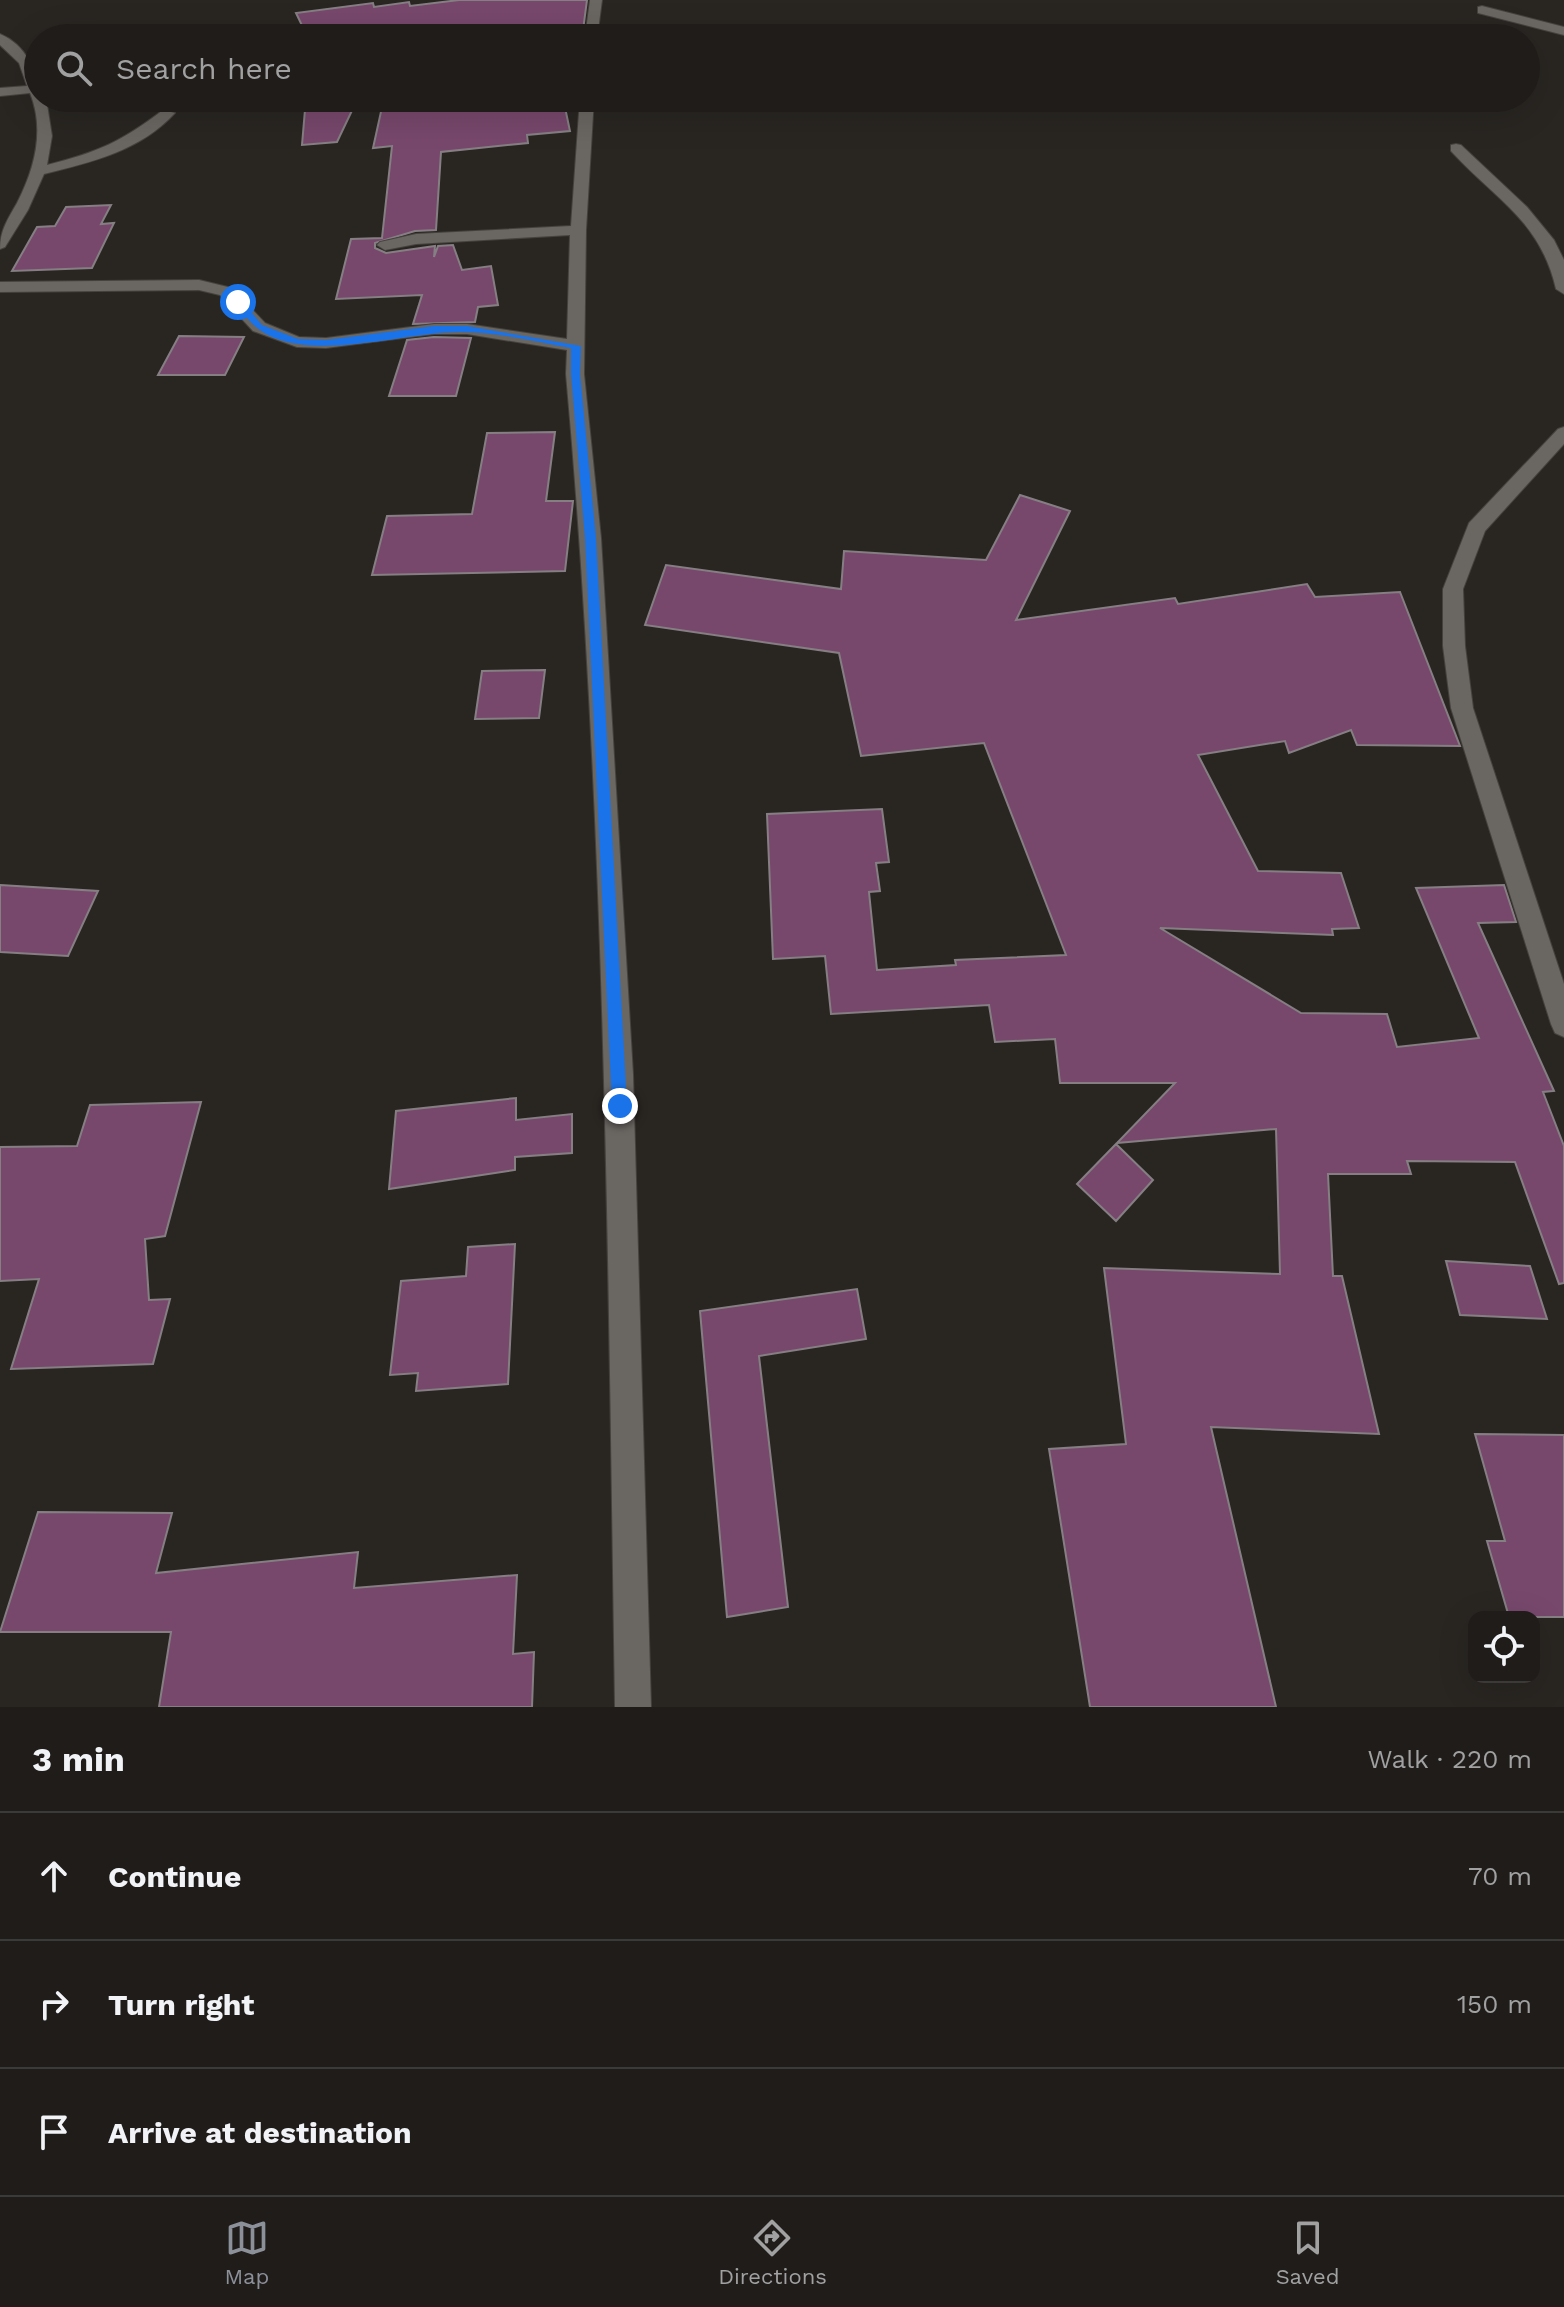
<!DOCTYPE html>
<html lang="en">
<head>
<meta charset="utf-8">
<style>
  :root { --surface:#1f1c1a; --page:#2c2927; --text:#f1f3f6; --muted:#a1a1a2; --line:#3c3a39; --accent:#8c9099 }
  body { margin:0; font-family:"Work Sans",sans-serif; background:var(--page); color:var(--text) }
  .controls { position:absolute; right:24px; bottom:24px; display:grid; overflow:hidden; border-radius:16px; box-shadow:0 8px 32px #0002 }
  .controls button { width:72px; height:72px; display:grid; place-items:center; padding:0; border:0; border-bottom:2px solid var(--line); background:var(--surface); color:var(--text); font:40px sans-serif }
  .stop { position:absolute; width:24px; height:24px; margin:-18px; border:6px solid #1a73e8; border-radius:50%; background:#fff }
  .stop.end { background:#1a73e8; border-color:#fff; box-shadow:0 2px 8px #0008 }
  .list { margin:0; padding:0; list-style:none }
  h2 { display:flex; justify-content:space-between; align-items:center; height:104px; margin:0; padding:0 32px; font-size:34px }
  h2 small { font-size:26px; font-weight:400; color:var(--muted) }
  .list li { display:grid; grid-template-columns:52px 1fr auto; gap:24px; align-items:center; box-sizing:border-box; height:128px; padding:0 32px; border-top:2px solid var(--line) }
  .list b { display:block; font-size:30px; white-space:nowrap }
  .list em { font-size:26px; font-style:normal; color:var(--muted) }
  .icon { flex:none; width:44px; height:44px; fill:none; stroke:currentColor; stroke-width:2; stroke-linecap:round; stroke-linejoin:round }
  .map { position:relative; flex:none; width:1564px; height:1707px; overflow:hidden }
  .search { position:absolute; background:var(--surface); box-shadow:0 8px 32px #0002; left:24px; right:24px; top:24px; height:88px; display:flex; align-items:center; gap:20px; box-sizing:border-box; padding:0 28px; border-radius:44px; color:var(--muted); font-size:30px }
  .sheet { height:488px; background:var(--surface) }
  nav { display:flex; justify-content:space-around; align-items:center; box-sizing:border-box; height:112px; border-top:2px solid var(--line); background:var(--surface); font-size:22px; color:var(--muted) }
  nav a { display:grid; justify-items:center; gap:4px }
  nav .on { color:var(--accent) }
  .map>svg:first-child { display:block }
  .building { fill:#77486c; stroke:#857f83; stroke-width:2 }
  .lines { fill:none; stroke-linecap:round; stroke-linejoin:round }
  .lane-casing { stroke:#45423e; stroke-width:2 }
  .street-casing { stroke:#45423e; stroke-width:2 }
  .lane { fill:#6a6662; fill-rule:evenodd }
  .street { fill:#6a6662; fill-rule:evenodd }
  .route { fill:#1a73e8 }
</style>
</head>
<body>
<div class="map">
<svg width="1564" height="1707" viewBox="0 0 1564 1707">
  <rect width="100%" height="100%" fill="#292622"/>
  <path class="building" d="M459 0H587L582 38H308L296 13 373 3 374 7 409 2 410 6Z
    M306 98H358L337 142 302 145Z
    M384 98H563L570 131 527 135 528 143 441 152 436 230 415 231 375 243V248L386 253 435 246 434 257 438 246 453 245 462 270 491 266 498 305 478 307 475 322 413 324 422 295 336 299 351 239 382 238 392 146 373 148Z
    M111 205 101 224 114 223 92 268 12 271 37 227 55 226 66 207Z
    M179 336 244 337 225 375H158Z
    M434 337 471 338 456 396H389L407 340Z
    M555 432 546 501H573L565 571 372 575 387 516 472 514 487 433Z
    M1020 495 1070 511 1016 620 1175 598 1178 604 1307 584 1315 597 1400 592 1460 746 1357 745 1351 730 1289 753 1285 741 1198 755 1258 871 1341 873 1359 928 1332 929 1333 935 1160 928 1301 1013 1387 1014 1397 1047 1479 1038 1416 888 1504 885 1516 922 1478 923 1554 1091 1543 1092 1564 1146V1283L1559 1284 1515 1162 1407 1161 1411 1174H1328L1333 1276H1342L1379 1434 1211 1427 1276 1707H1090L1049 1449 1126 1444 1104 1268 1280 1274 1276 1129 1117 1143 1175 1083H1060L1055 1039 995 1042 989 1005 831 1014 825 956 773 959 767 814 882 809 889 862 876 863 880 891 869 892 877 970 956 965 955 960 1066 955 984 743 861 756 839 653 645 625 666 565 841 589 844 551 986 560Z
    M545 670 539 718 475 719 482 671Z
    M0 885 98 891 68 956 0 952Z
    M516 1098V1120L572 1114V1153L515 1157V1170L389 1189 396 1111Z
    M201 1102 165 1236 145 1239 149 1300 170 1299 153 1364 11 1369 39 1279 0 1281V1147L77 1146 90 1105Z
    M1116 1144 1153 1180 1116 1221 1077 1184Z
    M515 1244 508 1384 416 1391 418 1373 390 1375 401 1281 466 1276 468 1247Z
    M1446 1261 1530 1266 1547 1319 1460 1315Z
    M857 1289 866 1339 759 1356 788 1607 727 1617 700 1311Z
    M1475 1434 1564 1435V1617H1509L1487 1541H1505Z
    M38 1512 172 1513 156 1573 358 1552 354 1588 517 1575 513 1654 534 1652 532 1707H159L171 1632H0Z"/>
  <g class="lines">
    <g class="lane-casing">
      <path id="lane" d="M1482 6 1564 27V35L1478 13V7Z
        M1456 144 1461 145 1527 207 1554 240 1564 260V294L1556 289C1540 220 1496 200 1451 151V145Z"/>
    </g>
    <g class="street-casing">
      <path id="street" d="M590 0H602L597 38H585Z
        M0 34C26 45 38 71 38 98H46L52 136 47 165C98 152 121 142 163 110L175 113C140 151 92 162 44 174L28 210 5 247 0 249C0 230 8 219 17 203 35 168 45 130 30 93L0 96V88L27 86 19 63 0 45Z
        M580 98H594L586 230 584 374 601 538 633 1074 651 1707H615C608 1263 606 817 566 374L567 350 467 334H434L326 348 297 347 253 331 220 295 199 290 0 292V282L199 280 232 288 265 323 299 337 326 338 434 324H467L567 339 570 235 416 244 385 250 377 245 380 242 416 234 571 226Z
        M1564 427V444L1485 531 1463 589 1465 646 1473 708 1564 984V1037L1555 1033 1551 1024 1451 708 1443 646V589L1469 523 1558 429Z"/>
    </g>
    <use href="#lane" class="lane"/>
    <use href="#street" class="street"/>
  </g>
  <path class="route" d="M235 300H241L262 325 298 339 326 340 434 326H467L581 346 580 374 596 538 627 1106 625 1111 620 1113 612 1106 585 538 571 374V348C536 342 498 332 461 332 402 331 291 371 248 319 242 313 236 307 235 300Z"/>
</svg>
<div class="controls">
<button><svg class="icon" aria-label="locate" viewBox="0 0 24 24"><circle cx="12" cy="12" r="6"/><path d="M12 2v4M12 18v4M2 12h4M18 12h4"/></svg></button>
</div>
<div class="stop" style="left:238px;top:302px"></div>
<div class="stop end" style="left:620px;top:1106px"></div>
<div class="search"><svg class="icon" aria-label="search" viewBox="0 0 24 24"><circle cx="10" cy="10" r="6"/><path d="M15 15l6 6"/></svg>Search here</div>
</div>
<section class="sheet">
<h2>3 min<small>Walk · 220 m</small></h2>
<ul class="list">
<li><svg class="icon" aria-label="ahead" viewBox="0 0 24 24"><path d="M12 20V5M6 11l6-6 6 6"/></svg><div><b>Continue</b></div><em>70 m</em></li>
<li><svg class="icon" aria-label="right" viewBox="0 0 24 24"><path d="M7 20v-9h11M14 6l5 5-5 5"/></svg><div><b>Turn right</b></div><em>150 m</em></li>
<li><svg class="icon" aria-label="arrive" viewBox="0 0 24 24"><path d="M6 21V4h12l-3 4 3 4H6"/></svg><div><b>Arrive at destination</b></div></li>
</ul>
</section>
<nav>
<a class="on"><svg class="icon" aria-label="map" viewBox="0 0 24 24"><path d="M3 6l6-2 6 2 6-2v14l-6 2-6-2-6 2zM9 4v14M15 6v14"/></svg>Map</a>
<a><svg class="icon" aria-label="directions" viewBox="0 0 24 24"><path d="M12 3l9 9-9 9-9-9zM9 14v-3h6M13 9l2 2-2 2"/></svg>Directions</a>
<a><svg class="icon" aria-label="saved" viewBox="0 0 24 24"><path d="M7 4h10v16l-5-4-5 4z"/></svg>Saved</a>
</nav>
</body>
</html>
